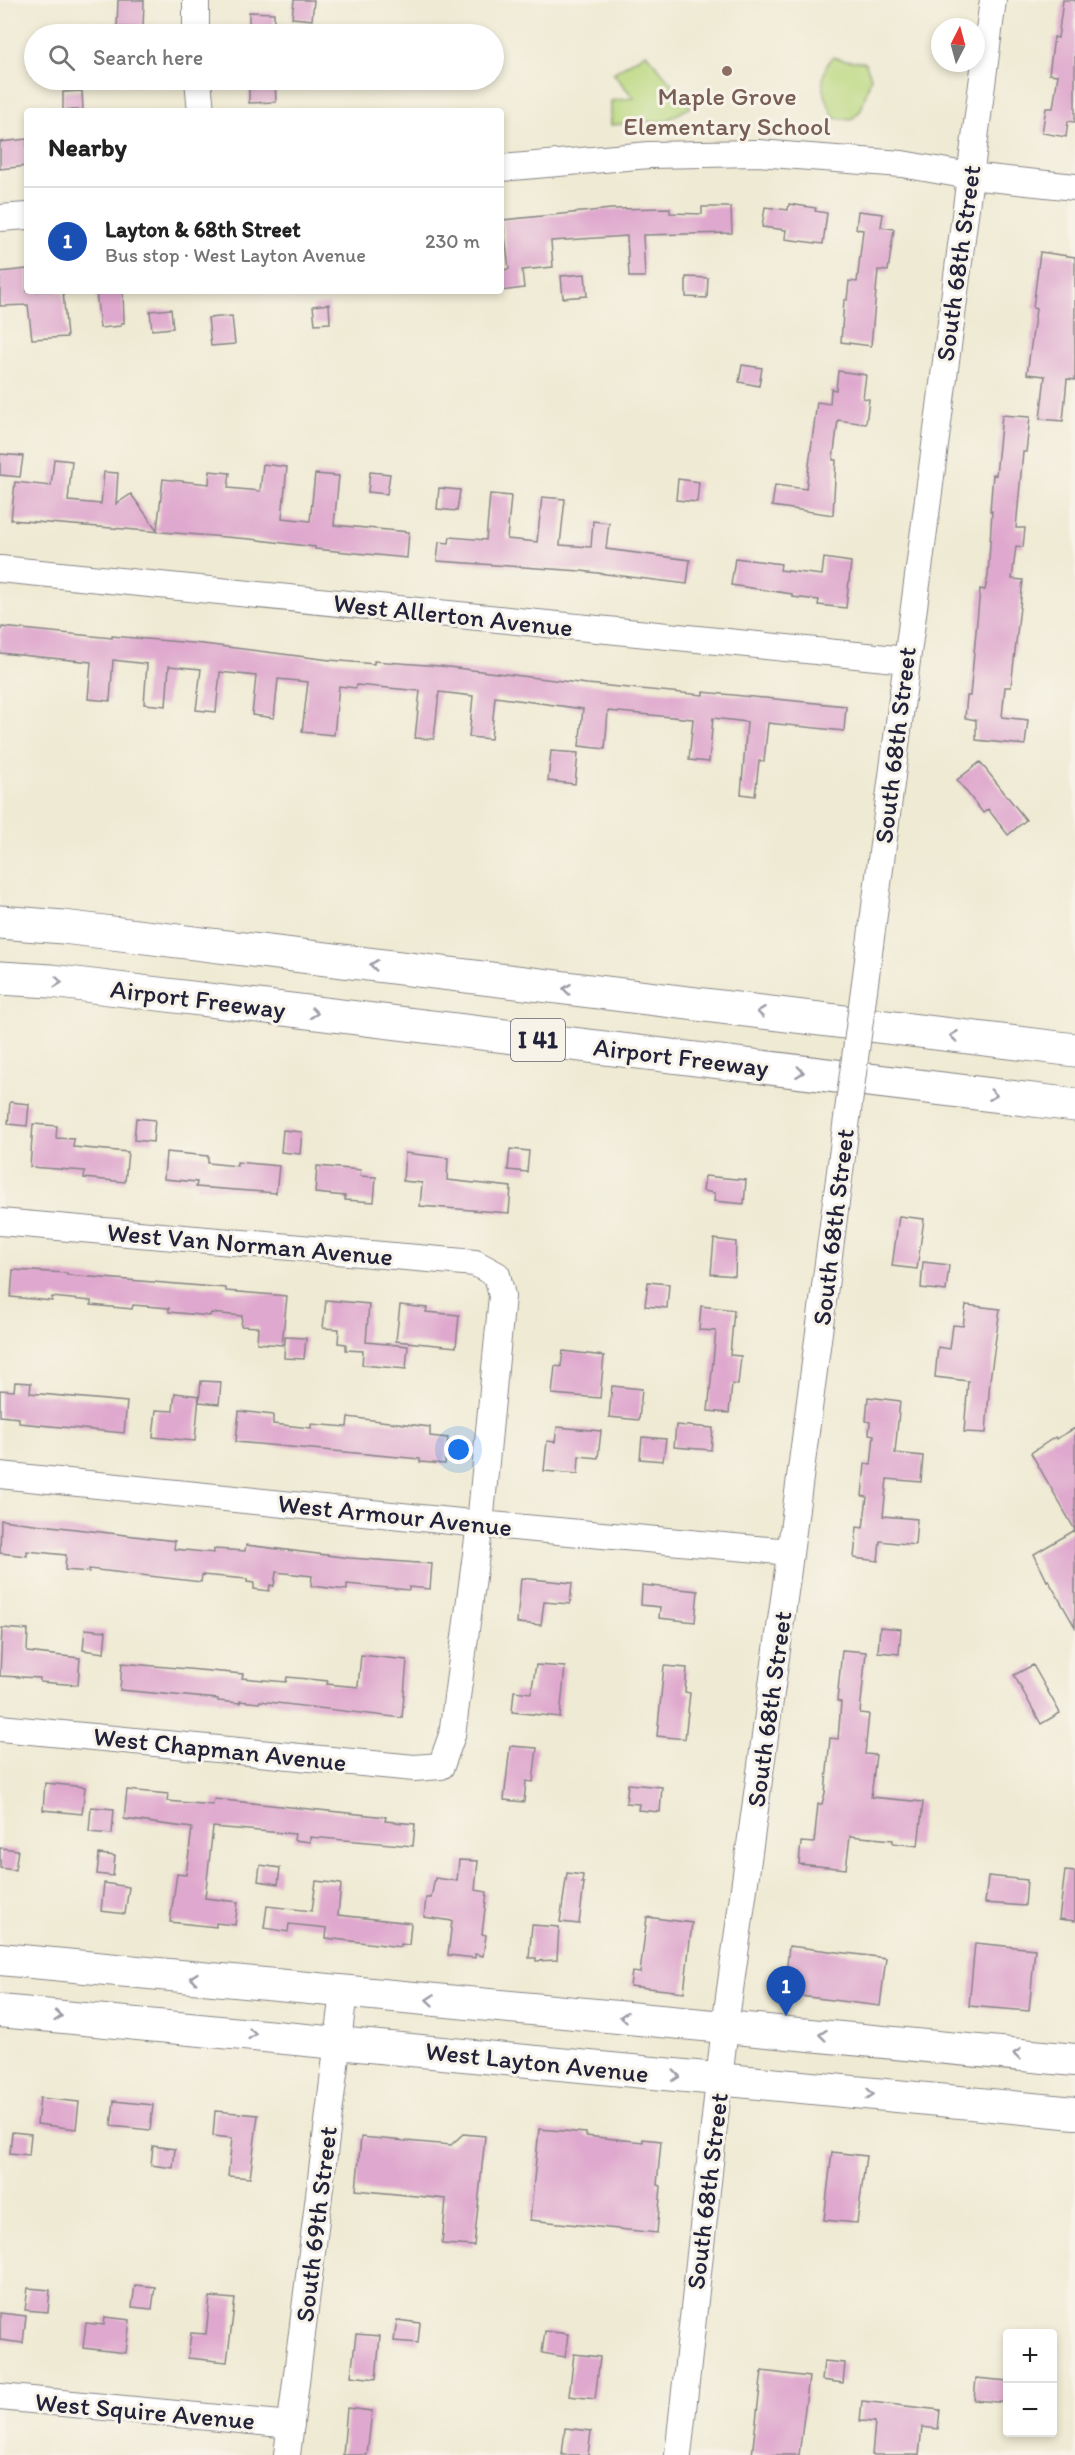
<!DOCTYPE html>
<html lang="en">
<head>
<meta charset="utf-8">
<style>
  :root { --surface:#fff; --page:#f2f2f2; --text:#222; --muted:#767676; --line:#e0e0e0; --accent:#b45309 }
  body { margin:0; font-family:Itim,sans-serif; background:var(--page); color:var(--text) }
  .controls { position:absolute; right:18px; bottom:18px; display:grid; overflow:hidden; border-radius:6px; box-shadow:0 3px 9px #0003 }
  .controls button { width:54px; height:54px; display:grid; place-items:center; padding:0; border:0; border-bottom:2px solid var(--line); background:var(--surface); color:var(--text); font:30px sans-serif }
  .compass { position:absolute; left:931px; top:18px; width:54px; height:54px; border-radius:50%; background:var(--surface); box-shadow:0 3px 9px #0003; rotate:6deg }
  .you { position:absolute; left:459px; top:1450px; width:21px; height:21px; margin:-15px; border:4px solid #fff; border-radius:50%; background:#1a73e8; box-shadow:0 0 0 9px #1a73e833 }
  .badge { display:grid; place-items:center; width:39px; height:39px; border-radius:50%; background:var(--accent); color:#fff; font-size:20px; font-weight:700 }
  .pin { position:absolute; translate:-50% -50px; filter:drop-shadow(0 2px 3px #0008) }
  .pin::after { content:''; position:absolute; top:32px; width:21px; height:18px; background:inherit; clip-path:polygon(0 0,100% 0,50% 100%) }
  .list { margin:0; padding:0; list-style:none }
  h2 { display:flex; justify-content:space-between; align-items:center; height:78px; margin:0; padding:0 24px; font-size:26px }
  h2 small { font-size:20px; font-weight:400; color:var(--muted) }
  .list li { display:grid; grid-template-columns:39px 1fr auto; gap:18px; align-items:center; box-sizing:border-box; height:108px; padding:0 24px; border-top:2px solid var(--line) }
  .list b { display:block; font-size:22px; white-space:nowrap }
  .list p { margin:0; font-size:20px; white-space:nowrap; color:var(--muted) }
  .list em { font-size:20px; font-style:normal; color:var(--muted) }
  .icon { flex:none; width:33px; height:33px; fill:none; stroke:currentColor; stroke-width:2; stroke-linecap:round; stroke-linejoin:round }
  .map { position:relative; flex:none; width:1075px; height:2455px; overflow:hidden }
  .search { position:absolute; background:var(--surface); box-shadow:0 3px 9px #0003; left:24px; top:24px; width:480px; height:66px; display:flex; align-items:center; gap:15px; box-sizing:border-box; padding:0 21px; border-radius:33px; color:var(--muted); font-size:22px }
  .panel { position:absolute; background:var(--surface); box-shadow:0 3px 9px #0003; left:24px; top:108px; width:480px; height:186px; border-radius:6px }
  .map>svg:first-child { display:block }
  .green { fill:#bad87f; stroke:#6e7d5d; stroke-width:1.5 }
  .building { fill:#dfa8ce }
  .lines { fill:none; stroke-linecap:round; stroke-linejoin:round }
  .minor-casing { stroke:#888687; stroke-width:28 }
  .major-casing { stroke:#888687; stroke-width:34 }
  .highway-casing { stroke:#888687; stroke-width:35 }
  .minor { stroke:#fff; stroke-width:26 }
  .major { stroke:#fff; stroke-width:32 }
  .highway { stroke:#fff; stroke-width:33 }
  .minor-bridge-casing { stroke:#888687; stroke-width:28; stroke-linecap:butt }
  .minor-bridge { stroke:#fff; stroke-width:26 }
  .oneway { stroke:#9c9ca7 }
  .education-dot { fill:#8d6e63; stroke:#f7f3e8; stroke-width:2 }
  .labels { text-anchor:middle; stroke-width:6; stroke-linejoin:round; paint-order:stroke }
  .shield { fill:#f7f3e8; stroke:#62616f; stroke-width:1.5 }
  .shield-label { font-size:24px; font-weight:bold; fill:#22223b }
  .education-label { font-size:26px; fill:#785e54; stroke:#f7f3e8 }
  .street-label { font-size:26px; fill:#22223b; stroke:#f7f3e8 }
</style>
</head>
<body>
<div class="map">
<svg width="1075" height="2455" viewBox="0 0 1075 2455">
  <rect width="100%" height="100%" fill="#f7f3e8"/>
  <filter id="ink" filterUnits="userSpaceOnUse"><feTurbulence type="fractalNoise" baseFrequency=".0167" numOctaves="2"/><feDisplacementMap in="SourceGraphic" scale="12" xChannelSelector="R" yChannelSelector="G"/><feConvolveMatrix kernelMatrix="1 2 1 2 8 2 1 2 1" color-interpolation-filters="sRGB"/></filter>
  <filter id="wash" filterUnits="userSpaceOnUse"><feTurbulence type="fractalNoise" baseFrequency=".008" numOctaves="4" result="noise"/><feDisplacementMap in="SourceGraphic" scale="24" xChannelSelector="R" yChannelSelector="G"/><feGaussianBlur stdDeviation="1.35" result="paint"/><feColorMatrix in="noise" values="0 0 0 0 0 0 0 0 0 0 0 0 0 0 0 0 0 1.4 0 .05"/><feComposite in="paint" operator="in"/></filter>
  <g filter="url(#wash)">
    <rect width="100%" height="100%" fill="#efead3"/>
    <path class="green" d="M646 53 691 107 665 121 611 125V101L634 98 613 73Z
      M833 57 844 60 865 62 871 77 861 110 851 120 834 118C825 97 815 76 833 57Z"/>
    <g id="blocks">
      <path class="building" d="M118 0H144L143 28 117 27Z
        M294 0H314L312 20 292 18Z
        M1063 0H1075V122L1068 121 1066 137 1042 133 1046 108H1053L1058 75 1049 74 1054 37 1058 38Z
        M249 12 274 13V34H249Z
        M249 80H275L276 102 249 103Z
        M82 91 83 110H63V92Z
        M27 139V166L0 169V142Z
        M789 204 816 208 815 211 827 213 823 244 785 239 786 230 762 227 765 207 788 210Z
        M702 207H731L732 233 643 235 645 277H629L627 236 551 241 553 267 522 270 524 288 501 291V270L509 269 503 220 611 209 670 208V213L702 214Z
        M858 211 883 214 881 227 894 229 888 271 878 270 871 346 841 342 844 300H847L849 281 857 282 863 230 856 229Z
        M1040 252 1075 257V380L1067 379 1063 421 1040 419 1045 376 1027 374 1036 309 1033 308Z
        M27 269V291H63L67 337 32 339 28 305 0 306V272Z
        M585 274 587 296 563 298 561 276Z
        M686 277 708 278 707 298 686 297Z
        M96 291H123L124 323H121V326L100 328Z
        M329 304 330 323 315 324 313 306Z
        M171 309 173 328 152 330 150 311Z
        M232 316 235 344 211 346 208 318Z
        M742 365 762 368 759 386 739 382Z
        M838 371 866 375 863 398 869 399 866 424 838 420 833 460H836L833 515 772 506 775 485 806 489 817 402 830 404 831 389 836 390Z
        M1002 415 1030 417 1026 452H1023L1016 528H1025L1023 547 1016 546 1012 579 1023 580 1011 687H1005L1002 717 1028 720 1025 745 976 740V720L965 718 967 696H970L980 589 985 590 988 576 992 511H990L993 474 996 475Z
        M0 454 23 456 20 477 0 475Z
        M54 459 72 461 68 501 101 504 104 472 118 473 116 504 131 494 157 530 163 479 209 484 210 471 230 473 228 488 260 491 263 464 287 467 282 518 310 521 315 474 339 476 334 525 409 532 407 558 315 549V547L250 539 11 520 15 482 51 486Z
        M370 472 390 474 387 494 368 492Z
        M678 479 699 482 697 502 676 500Z
        M439 488 460 490 457 511 437 509Z
        M490 494 511 496 507 539 537 542 542 497 565 499 560 545 591 547 593 521 609 523 606 549 690 560 687 584 581 571 437 561 439 542 449 543 450 537 486 540Z
        M735 558 781 564 780 570 822 575 824 558 851 562 846 608 818 605 819 600 792 597V594L731 585Z
        M2 627 112 638V636L203 644 330 660 374 664V661L440 666 587 684 703 695V692L846 706 844 731 768 723 764 761H759L755 796 741 794 747 722 713 718 709 762 689 760 693 719 608 711 605 749 579 746 583 709 495 697 491 739 469 737 473 696 439 692 434 739 415 738 420 691 357 685 356 688 339 686 334 735 302 732 308 682 278 679 274 718 252 715 256 676 220 672 216 712 196 710 201 669 169 666 166 706 144 704 147 664 113 660 110 701 88 699 91 662 0 653V633Z
        M551 751 578 753 575 784 548 781Z
        M980 762 1026 820 1008 835 988 809 983 813 957 780Z
        M10 1102 29 1104 27 1126 8 1124Z
        M136 1118 155 1120 153 1142 134 1140Z
        M33 1124 57 1126 56 1138 74 1139 73 1147 128 1152 125 1182 84 1178 85 1171 30 1167Z
        M283 1130 302 1132 300 1154 281 1152Z
        M510 1149 529 1151 527 1172 508 1170Z
        M166 1152 208 1156V1163L237 1166V1162L279 1166 276 1193 196 1187 197 1182 164 1179Z
        M405 1153 448 1158 447 1180 511 1187 509 1213 420 1206 422 1183 403 1181Z
        M317 1166 361 1170 360 1176 376 1177 374 1202 345 1200V1196L315 1193Z
        M705 1176 746 1180 744 1204 714 1201 715 1193 703 1191Z
        M899 1216 924 1219 917 1269 892 1266Z
        M714 1239 736 1242 735 1276 711 1274Z
        M923 1262 949 1265 946 1291 921 1288Z
        M13 1270 67 1273V1275L226 1288V1291L287 1296 282 1345 257 1343 258 1327 241 1326 242 1316 211 1313 210 1316 169 1312V1308L133 1305 132 1309 91 1305V1301L52 1297V1301L11 1297Z
        M648 1282 669 1284 667 1308 645 1306Z
        M326 1300 369 1304 366 1342 408 1346 406 1369 362 1365 363 1351 346 1350V1344L338 1343 339 1329 323 1328Z
        M400 1305 427 1308 426 1312 459 1315 456 1347 396 1341Z
        M966 1305 1000 1309 990 1380 986 1433 964 1432 968 1381 935 1377 938 1347 950 1349 953 1325 963 1326Z
        M701 1306 734 1310 730 1355 741 1356 738 1385 732 1384 729 1413 708 1411 716 1331 699 1330Z
        M285 1337 306 1338 304 1359 284 1358Z
        M563 1351 604 1356 600 1398 552 1394 555 1366 561 1367Z
        M201 1381 221 1382 219 1404 199 1402Z
        M15 1382 31 1383 30 1393 127 1402 124 1433 19 1423V1418L0 1416V1390L14 1391Z
        M612 1386 642 1389 639 1420 609 1417Z
        M175 1393 199 1396 195 1441 153 1437 156 1410 173 1411Z
        M868 1397 900 1401 895 1453 923 1456 921 1482 887 1479 883 1516 917 1519 915 1545 880 1541 878 1561 854 1558 857 1527 863 1528 867 1497 862 1496 865 1464 871 1465 874 1435 869 1434 870 1422 866 1421Z
        M239 1411 273 1415V1424L311 1428V1424L347 1427 348 1417 430 1427V1436L448 1438 445 1464 420 1462V1459L236 1442Z
        M676 1425 713 1428 711 1450 674 1447Z
        M557 1427 601 1431 598 1458 579 1456 578 1474 544 1471 547 1441 555 1442Z
        M1075 1428V1530L1031 1453 1055 1437 1056 1439Z
        M642 1437 666 1439 663 1461 640 1459Z
        M1 1520 175 1541 174 1549 214 1553V1549L245 1551 246 1545 350 1558 432 1564 430 1589 409 1587V1590L347 1584V1590L311 1586 312 1576 276 1572 274 1586 270 1585 269 1591 254 1589V1583L247 1582V1579L202 1575 201 1582 89 1569V1572L65 1570 66 1555 27 1551V1556L0 1553Z
        M1075 1530V1627L1048 1580 1047 1581 1034 1554Z
        M521 1578 572 1583 570 1604 544 1602 541 1625 517 1623Z
        M642 1585 698 1591 695 1622 659 1618 660 1607 641 1605Z
        M880 1627 901 1629 899 1654 878 1652Z
        M2 1628 28 1630 27 1652 80 1658 78 1685 40 1682V1678L0 1676Z
        M85 1629 106 1631 104 1653 83 1650Z
        M842 1650 866 1652 860 1713 869 1714 865 1754 876 1755 871 1797 923 1802 918 1846 893 1843V1840L850 1836 846 1869 799 1864 801 1842 814 1843 818 1804H822L825 1793 830 1738 838 1739 841 1702 837 1701Z
        M361 1655 407 1660 402 1718 260 1701 259 1703 240 1701V1703L218 1701V1699L120 1690 122 1663 243 1674 242 1678 286 1682 287 1677 328 1681 327 1684 358 1687Z
        M536 1665 565 1667 560 1717 512 1712 514 1691 531 1693Z
        M1033 1665 1060 1713 1041 1724 1014 1675Z
        M664 1666 687 1668 685 1692 690 1693 685 1739 657 1736Z
        M510 1746 537 1748 533 1782 526 1781 524 1802 504 1800Z
        M45 1783 85 1787 82 1814 43 1810Z
        M628 1784 662 1787 660 1812 638 1810 639 1804 626 1803Z
        M127 1790 168 1794 167 1801 213 1805 214 1799 386 1817 385 1821 415 1824 413 1846 310 1837V1842L294 1840 295 1834 213 1827 205 1898 238 1902 235 1925 216 1923V1927L170 1922 177 1874 186 1875 192 1828 124 1819Z
        M91 1807 114 1809 112 1834 89 1832Z
        M0 1848 18 1850 15 1870 0 1868Z
        M99 1854 115 1856 113 1876 97 1874Z
        M459 1860 478 1861 475 1890 487 1892 482 1934 486 1935 483 1956 475 1954V1958L448 1955 452 1921 424 1917 426 1898H431L435 1878 457 1881Z
        M260 1865 280 1868 278 1884 258 1881Z
        M1065 1871 1075 1872V1921L1059 1919Z
        M567 1873 583 1875 582 1883H584L579 1924 560 1922Z
        M988 1876 1027 1880 1025 1906 985 1903Z
        M316 1881 341 1884 338 1915 411 1923 409 1945 401 1944V1947L326 1938 327 1928 289 1924 288 1932 264 1928 267 1906 312 1911Z
        M104 1883 129 1887 125 1914 101 1911Z
        M647 1917 692 1923 684 1992 630 1986 632 1972 640 1973Z
        M532 1925 559 1927 557 1960 536 1961V1958H529Z
        M975 1943 1035 1949 1029 2011 969 2006Z
        M789 1946 886 1958 880 2006 784 1994Z
        M40 2098 79 2102 76 2129 37 2124Z
        M114 2101 153 2105 150 2130 111 2126Z
        M215 2111 258 2115 250 2178 228 2176 232 2138 213 2136Z
        M539 2129 586 2133V2136L643 2142V2139L661 2141 657 2185 661 2186 657 2233 530 2220Z
        M12 2132 31 2134 29 2155 10 2153Z
        M463 2134 485 2136 474 2246 442 2244 446 2199 356 2190 361 2137 451 2145Z
        M153 2146 175 2149 173 2168 151 2165Z
        M832 2152 866 2156 857 2223 824 2220Z
        M135 2285 155 2287 152 2309 132 2307Z
        M28 2288 50 2290 48 2312 25 2310Z
        M210 2297 235 2299 227 2362 188 2358 191 2333 206 2334Z
        M0 2313 26 2316 23 2343 0 2340Z
        M105 2317 130 2320 126 2353 83 2348 86 2323 104 2325Z
        M397 2320 420 2323 418 2343 394 2341Z
        M545 2331 568 2334 565 2357 542 2353Z
        M356 2334 380 2336 376 2379 351 2376Z
        M574 2354 600 2357 595 2399 569 2396Z
        M824 2361 845 2363 843 2383 822 2380Z
        M762 2371 809 2377 799 2455H752Z
        M976 2378 1008 2381V2403L974 2400Z
        M862 2401 940 2410 938 2429 922 2427 919 2455H872L875 2422 860 2421Z
        M347 2408 372 2411 367 2455H343Z
        M565 2428 591 2431 588 2455H562Z"/>
    </g>
  </g>
  <g filter="url(#ink)">
    <use href="#blocks" fill-opacity="0" stroke="#888687" stroke-width="1.5"/>
    <g class="lines">
      <g class="minor-casing">
        <path id="minor" d="M196 0V34
          M198 80 201 111
          M501 168 649 155 758 153 902 164 970 176 1075 187
          M0 218 27 216
          M0 569 906 660
          M870 945 993 0
          M0 1222 475 1263 497 1275 502 1296 480 1524 452 1735 441 1766 414 1768 0 1728
          M0 1475 480 1524 790 1552
          M0 2397 291 2425
          M287 2455 344 1992
          M678 2455 725 2026 787 1577 842 1156"/>
      </g>
      <g class="major-casing">
        <path id="major" d="M0 1959 1075 2060
          M0 2011 1075 2113"/>
      </g>
      <g class="highway-casing">
        <path id="highway" d="M0 922 63 927 1075 1050
          M0 978 51 981 1075 1105"/>
      </g>
      <use href="#minor" class="minor"/>
      <use href="#major" class="major"/>
      <use href="#highway" class="highway"/>
      <g class="minor-bridge-casing">
        <path id="minor-bridge" d="M842 1156 870 945"/>
      </g>
      <use href="#minor-bridge" class="minor-bridge"/>
    </g>
    <defs><path id="oneway-chevron" d="M-2-3.5L2.5 0L-2 3.5" fill="none" stroke-width="1.6" stroke-linecap="round" stroke-linejoin="round" transform="scale(1.5)"/></defs>
    <g class="oneway">
      <use href="#oneway-chevron" transform="translate(374 965) rotate(-173)"/>
      <use href="#oneway-chevron" transform="translate(58 982) rotate(6)"/>
      <use href="#oneway-chevron" transform="translate(567 989) rotate(-173)"/>
      <use href="#oneway-chevron" transform="translate(761 1012) rotate(-173)"/>
      <use href="#oneway-chevron" transform="translate(314 1013) rotate(7)"/>
      <use href="#oneway-chevron" transform="translate(954 1036) rotate(-173)"/>
      <use href="#oneway-chevron" transform="translate(800 1072) rotate(7)"/>
      <use href="#oneway-chevron" transform="translate(993 1095) rotate(7)"/>
      <use href="#oneway-chevron" transform="translate(194 1978) rotate(-174)"/>
      <use href="#oneway-chevron" transform="translate(430 2000) rotate(-175)"/>
      <use href="#oneway-chevron" transform="translate(58 2016) rotate(5)"/>
      <use href="#oneway-chevron" transform="translate(624 2017) rotate(-175)"/>
      <use href="#oneway-chevron" transform="translate(252 2034) rotate(5)"/>
      <use href="#oneway-chevron" transform="translate(823 2035) rotate(-174)"/>
      <use href="#oneway-chevron" transform="translate(1017 2054) rotate(-174)"/>
      <use href="#oneway-chevron" transform="translate(676 2076) rotate(6)"/>
      <use href="#oneway-chevron" transform="translate(870 2094) rotate(5)"/>
    </g>
  </g>
  <circle class="education-dot" cx="727" cy="71" r="6"/>
  <g class="labels">
    <rect class="shield" x="511" y="1019" width="54" height="42" rx="4.5"/>
    <g class="shield-label">
      <text x="538" y="1048">I 41</text>
    </g>
    <g class="education-label">
      <text x="727" y="105">Maple Grove<tspan x="727" dy="30">Elementary School</tspan></text>
    </g>
    <g class="street-label">
      <text transform="translate(958 263) rotate(-82)" y="9">South 68th Street</text>
      <text transform="translate(453 615) rotate(6)" y="9">West Allerton Avenue</text>
      <text transform="translate(895 745) rotate(-83)" y="9">South 68th Street</text>
      <text transform="translate(198 999) rotate(7)" y="9">Airport Freeway</text>
      <text transform="translate(681 1057) rotate(7)" y="9">Airport Freeway</text>
      <text transform="translate(833 1227) rotate(-83)" y="9">South 68th Street</text>
      <text transform="translate(250 1244) rotate(5)" y="9">West Van Norman Avenue</text>
      <text transform="translate(395 1515) rotate(6)" y="9">West Armour Avenue</text>
      <text transform="translate(769 1709) rotate(-82)" y="9">South 68th Street</text>
      <text transform="translate(220 1749) rotate(6)" y="9">West Chapman Avenue</text>
      <text transform="translate(537 2062) rotate(6)" y="9">West Layton Avenue</text>
      <text transform="translate(707 2191) rotate(-83)" y="9">South 68th Street</text>
      <text transform="translate(316 2224) rotate(-83)" y="9">South 69th Street</text>
      <text transform="translate(145 2411) rotate(5)" y="9">West Squire Avenue</text>
    </g>
  </g>
</svg>
<div class="controls">
<button>+</button>
<button>−</button>
</div>
<svg class="compass" viewBox="-18 -18 36 36"><path d="M0-13l5 13h-10z" fill="#e53935"/><path d="M0 13l5-13h-10z" fill="#767676"/></svg>
<div class="you"></div>
<div class="pin badge" style="left:786px;top:2016px;background:#1a4fb4">1</div>
<div class="search"><svg class="icon" aria-label="search" viewBox="0 0 24 24"><circle cx="10" cy="10" r="6"/><path d="M15 15l6 6"/></svg>Search here</div>
<section class="panel">
<h2>Nearby<small></small></h2>
<ul class="list">
<li><span class="badge" style="background:#1a4fb4">1</span><div><b>Layton &amp; 68th Street</b><p>Bus stop · West Layton Avenue</p></div><em>230 m</em></li>
</ul>
</section>
</div>
</body>
</html>
